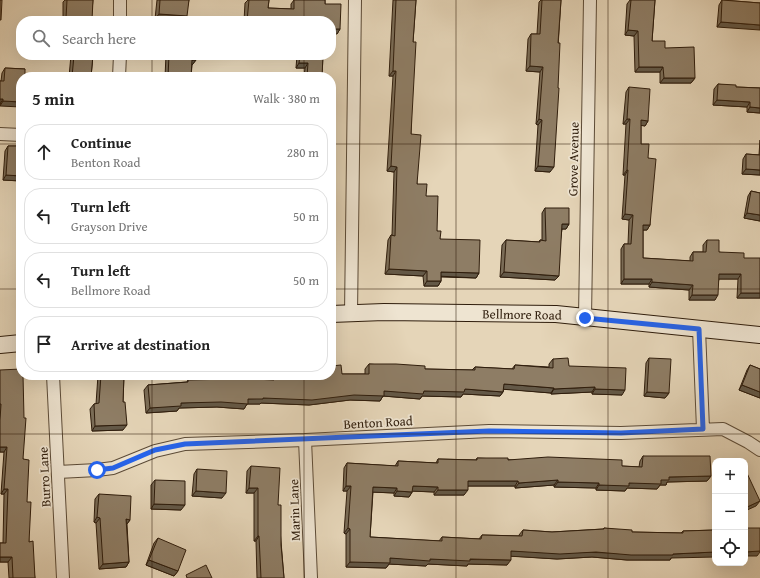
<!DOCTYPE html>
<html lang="en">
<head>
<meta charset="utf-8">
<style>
  :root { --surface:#fff; --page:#f2f2f2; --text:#222; --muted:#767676; --line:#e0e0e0 }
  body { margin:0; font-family:"Gentium Book Plus",serif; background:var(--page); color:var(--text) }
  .controls { position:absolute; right:12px; bottom:12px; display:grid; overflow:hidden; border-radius:8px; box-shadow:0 4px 16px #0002 }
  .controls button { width:36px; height:36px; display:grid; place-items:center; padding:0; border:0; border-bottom:1px solid var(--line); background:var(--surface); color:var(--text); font:20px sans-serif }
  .stop { position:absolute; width:12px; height:12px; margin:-9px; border:3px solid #2563eb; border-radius:50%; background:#fff }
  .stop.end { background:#2563eb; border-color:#fff; box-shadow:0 1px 4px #0008 }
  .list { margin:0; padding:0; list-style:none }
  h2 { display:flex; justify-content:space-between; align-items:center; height:52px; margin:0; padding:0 16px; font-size:17px }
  h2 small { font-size:13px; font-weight:400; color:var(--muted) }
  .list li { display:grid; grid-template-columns:26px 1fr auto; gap:12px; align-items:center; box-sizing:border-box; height:56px; margin:0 8px 8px; padding:0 8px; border:1px solid var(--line); border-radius:16px }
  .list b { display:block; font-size:15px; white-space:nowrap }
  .list p { margin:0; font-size:13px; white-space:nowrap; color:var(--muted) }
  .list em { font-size:13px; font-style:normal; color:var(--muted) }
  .icon { flex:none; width:22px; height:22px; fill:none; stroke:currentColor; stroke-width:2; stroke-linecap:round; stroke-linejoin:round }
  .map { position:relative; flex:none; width:760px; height:578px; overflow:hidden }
  .search { position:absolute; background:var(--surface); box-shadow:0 4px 16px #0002; left:16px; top:16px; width:320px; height:44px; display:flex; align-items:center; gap:10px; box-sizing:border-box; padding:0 14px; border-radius:16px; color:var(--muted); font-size:15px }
  .panel { position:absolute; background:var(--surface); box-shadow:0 4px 16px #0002; left:16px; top:72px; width:320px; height:308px; border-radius:16px }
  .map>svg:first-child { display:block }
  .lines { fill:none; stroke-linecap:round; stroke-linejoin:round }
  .street-casing { stroke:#5c4b37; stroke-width:14 }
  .secondary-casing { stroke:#2f1d0c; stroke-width:18 }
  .street { stroke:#eee4d1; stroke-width:12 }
  .secondary { stroke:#eee4d1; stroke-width:16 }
  .wall { fill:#7a6c57; stroke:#2f1d0c }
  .shaded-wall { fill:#635847; stroke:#2f1d0c }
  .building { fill:#8e7d65; stroke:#2f1d0c }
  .route { stroke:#2563eb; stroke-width:5 }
  .grid { fill:none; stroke:#2f1d0c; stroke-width:1; stroke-opacity:0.55 }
  .labels { text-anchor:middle; stroke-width:3.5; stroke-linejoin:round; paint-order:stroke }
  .street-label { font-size:13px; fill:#2f1d0c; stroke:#eee4d1 }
</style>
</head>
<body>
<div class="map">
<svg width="760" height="578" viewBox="0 0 760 578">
  <rect width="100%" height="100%" fill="#e5d5b8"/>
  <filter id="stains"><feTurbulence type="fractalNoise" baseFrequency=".005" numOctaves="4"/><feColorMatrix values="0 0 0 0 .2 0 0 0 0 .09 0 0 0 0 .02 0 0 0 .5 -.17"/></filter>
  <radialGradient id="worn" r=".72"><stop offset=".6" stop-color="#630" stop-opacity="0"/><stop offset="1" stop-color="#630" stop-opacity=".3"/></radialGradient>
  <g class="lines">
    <g class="street-casing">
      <path id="street" d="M120 21V0
        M119 77 120 55
        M0 134 21 135
        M351 314 355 0
        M585 318 590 0
        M699 329 703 429
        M53 375 63 578
        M305 440 311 578
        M58 472 97 470 113 468 155 451 185 444 305 440 489 431 621 433 723 429 748 442 760 450"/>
    </g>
    <g class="secondary-casing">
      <path id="secondary" d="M331 314 384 312 556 314 760 335
        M0 345 21 343"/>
    </g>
    <use href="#street" class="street"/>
    <use href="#secondary" class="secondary"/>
  </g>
  <path class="wall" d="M65 0H93L91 21H63V2Z
    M157 0H189L184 21 155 19Z
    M248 0H269L268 8 291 9V4L294 0H325V4L340 29 337 34 331 21H244L245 3Z
    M393 0H416L413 42 411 134 417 184 426 196 437 231 440 239 479 273 476 278 441 277V281L438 286H424L423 276 385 274 388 240 391 235H392L394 172 387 171 393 76H389Z
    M541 0H561L550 172 535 171 538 125 536 124 540 72 526 71 528 39 531 34H537L539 2Z
    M630 0H655L652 41 665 48 695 78 691 83H660V72H635L634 36 625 35 627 4Z
    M722 0 760 3 717 27 719 5Z
    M71 55H93L91 77H69Z
    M166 55H196V60L192 65 191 77H165Z
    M297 55H323L322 77H304L305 68H296Z
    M5 68 25 69 0 106V81H1L2 73Z
    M718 84 736 87 760 88V113L747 112V107L713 105 714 89Z
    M629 87 648 121 645 126 641 125V144L648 158 650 225 647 230H643V258L690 261V257L693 252H703V245L707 240 719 252 744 258 760 298H737L738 279H719L715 300H689V290L649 287V284H621V249L624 244H628L629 220 622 219 625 175H623L626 124H623L626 92Z
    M760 140V175L742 174 743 159 746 154 759 155Z
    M8 146H21V181L3 180 5 151Z
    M751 191 760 193V221L744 218 748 196Z
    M545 208 569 224 566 229H562L555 280 500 277 502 245 506 240 539 242 540 240H542V213Z
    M21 264V296H18L20 266Z
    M649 358 669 393 665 398 644 396 646 363Z
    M553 359 622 395 592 394V392L551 394V393L504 389 503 392 500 396 463 394 461 397 422 396 420 399 383 396 380 401 350 400 309 405 261 403 260 404H247L244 409 217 407 179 408 177 411 146 413 144 390 148 385 187 382 188 380 232 379 233 378 272 379 275 376 310 377 311 375H331L342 374H365V369L369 364 425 369 472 370 475 367 512 369 515 365 549 367V364Z
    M750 365 760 369V398L739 390 747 370Z
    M0 370 23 459 29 542 35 578H9L8 562H0V543H3L4 494H1L4 452H0Z
    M98 375H124L123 402V430L92 431 90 409 94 404H96Z
    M643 456 711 476 707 481 667 482 666 485H660L657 489 627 488 625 491 596 490V488L554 487V485L515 488V486H468L464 495H434V492L413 491 409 497 394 496V493L373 492 370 537 439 541 442 537 479 539 482 535 519 536V535L523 530 552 532 603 529 604 528 632 532 681 533 683 531 715 530 671 558 670 560H627L592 557 557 559 511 556 507 565 468 564 467 566 428 564 426 566 389 564 386 568 346 567V534L344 533 347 491H343L344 468 347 463 395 466 398 461 436 463 438 459 476 460 477 458 639 467 640 461Z
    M251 466 278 505 284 578H257L256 541H254V493H246L247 471Z
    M197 469 222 498 192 496 194 474Z
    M155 480 181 510 151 509V485Z
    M99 494 130 520 127 524 129 562 126 567 99 569 96 523 94 522 95 499Z
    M158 538 178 571 174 576 146 565 154 543Z"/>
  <path class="shaded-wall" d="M159 14 187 16 184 21 155 19Z
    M66 18 92 20 91 21H64Z
    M721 22 760 25V30L717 27Z
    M331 29H340L337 34H331Z
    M628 30 638 31 634 36 625 35Z
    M192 60H196L192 65H189Z
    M299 63H308L305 68H296Z
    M530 66 543 67 540 72 526 71Z
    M639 67H663L660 72H635Z
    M393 71H396L393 76H389Z
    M664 78H695L691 83H660Z
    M0 99H3L0 104Z
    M717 100 750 102 747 107 713 105Z
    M3 101 21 102V107L0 106Z
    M750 107 760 108V113L747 112Z
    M539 119 542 120 538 125 536 124Z
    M627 119H630L626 124H623Z
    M641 120 648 121 645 126 638 125Z
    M391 166 397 167 394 172 387 171Z
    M538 166 554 167 550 172 535 171Z
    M746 169 760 170V175L742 174Z
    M627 170H628L625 175H623Z
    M6 175 21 176V181L3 180Z
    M747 213 760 215V221L744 218Z
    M625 214 633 215 629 220 622 219Z
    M562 224H569L566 229H559Z
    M643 225H650L647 230H640Z
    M389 269 427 271 423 276 385 274Z
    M441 272 479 273 476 278 437 276Z
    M504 272 559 276 555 280 500 277Z
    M719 274H741L738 279H715Z
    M624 279H652L649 284H621Z
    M427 281H441L438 286H424Z
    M652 282 693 285 689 290 649 287Z
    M21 291V296H18Z
    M741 293H760V298H737Z
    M692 295H718L715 300H689Z
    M504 384 554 388 551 393 500 389Z
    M742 385 760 392V398L739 390Z
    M595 387 592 392 551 394 554 389Z
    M465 389 503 392 500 396 463 394 461 397 422 396 420 399 383 396 380 401 350 400 309 405 261 403 260 404H247L244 409 217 407 179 408 177 411 146 413 150 408 181 403 248 399 384 391H424Z
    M595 389 625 390 622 395 592 394Z
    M647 392 669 393 665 398 644 396Z
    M127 425 123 430 92 431 95 426Z
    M0 447H7L4 452H0Z
    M711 476 707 481 667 482 666 485H660L657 489 627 488 625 491 596 490 599 485 629 483 661 480 669 477Z
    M558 480 554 485 515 488 519 483Z
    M468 481H518L515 486H464Z
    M558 482 599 483 596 488 554 487Z
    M346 486H351L347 491H343Z
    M413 486 438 487 434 492 409 491Z
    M373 487 397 488 394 493 370 492Z
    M249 488H258L254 493H246Z
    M4 489H8L4 494H1Z
    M438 490H468L464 495H434Z
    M196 491 226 493 222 498 192 496Z
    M397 491 412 492 409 497 394 496Z
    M760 501 756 506 745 511V508Z
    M154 504 185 505 181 510 151 509Z
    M97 517 100 518 96 523 94 522Z
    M126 519 130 520 126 525Z
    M348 528 350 529 346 534 344 533Z
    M258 536H259L256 541H254Z
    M511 551 673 554 715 552V557L671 558 670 560H627L592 557 557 559 507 556Z
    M760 551V552L757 556H745V552Z
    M0 557H12L8 562H0Z
    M390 558 430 559 511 560 507 565 468 564 467 566 428 564 426 566 389 564 386 568 346 567 350 562Z
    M149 560 178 571 174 576 146 565Z
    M129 562 126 567 99 569 103 564Z"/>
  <path class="building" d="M0 0H2L1 20H0Z
    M67 0H93L92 20 66 18Z
    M160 0H189L187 16 159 14Z
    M249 0H269L268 8 294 9V0H325V4H341L340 29H331V21H247Z
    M396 0H416L413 42H416L411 134 421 135 417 184H427L426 196H438L437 231H441L440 239 480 240 479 273 441 272V281H427V271L389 269 391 235 395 236 397 167 391 166 396 71H393Z
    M542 0H561L558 43H560L558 88H559L554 167 538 166 542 120 539 119 543 67 530 66 531 34H540Z
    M631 0H655L652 41H665V48L694 47 695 78H664L663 67H639L638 31 628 30Z
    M722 0 760 3V25L721 22Z
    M74 55H93L91 77H72Z
    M169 55H196V60H192L191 77H168Z
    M300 55H323L322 77H307L308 63H299Z
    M5 68 25 69V77H21V102L3 101V99H0V81H4Z
    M718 84 736 85V87L760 88V108L750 107V102L717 100Z
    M629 87 650 89 648 121 641 120V144H649L648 158 656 159 650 225H643V258L693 261V252H706L707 240H719V252L744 253V258H760V293H741V274H719L718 295H692L693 285 652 282V279H624V244H631L633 215 625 214 628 170H627L630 119H627Z
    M8 146H21V176L6 175Z
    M746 154 760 155V170L746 169Z
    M751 191 760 193V215L747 213Z
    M545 208H569V224H562L559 276 504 272 506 240 540 242V240L546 241Z
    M568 358 569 366 626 368 625 390 595 389V387L554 389V388L504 384 503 392 465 389 464 392 424 391 423 394 384 391V396L354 395 312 400 263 398V399H248V404L221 402 181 403V406L150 408 148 385 188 382V380L233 379V378L274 380 275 376 313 378 312 375H331V366L341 365 342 374H369V364H396L425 366V369L475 370V367L514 369 515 365 553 368V359Z
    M649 358 671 359 669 393 647 392Z
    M750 365 760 369V392L742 385Z
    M21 369V375H23L24 418H26L23 459 29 460 27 502H31L29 542 33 541 35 578H13L12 557H0V543H6L8 489H4L7 447H0V420L1 404H0V370Z
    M101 375H124L123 402H125L127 425 95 426 94 404 99 403Z
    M643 456H710L711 476 669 477V480H661V484L629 483V486L599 485V483L558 482V480L519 483 518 481H468V490H438V487L413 486 412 492 397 491V488L373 487 370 537 442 541V537L481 539 482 535 522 536 523 530 552 532 604 529V528L632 530V532L683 533V531L715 530V552L673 554V555H631L596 552 560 554 511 551V560L470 559V561L430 559V561L390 558V563L350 562V529L348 528 351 486H346L347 463 398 466V461L438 463V459L477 460V458H508V460L548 457 622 460V466L642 467Z
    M251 466 280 468 278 505H281V545L284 578H261L259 536H258V488H249Z
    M197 469 227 471 226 493 196 491Z
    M745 469 760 501 745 508Z
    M155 480 185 481V505L154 504Z
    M99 494 131 496 130 520 126 519 129 562 103 564 100 518 97 517Z
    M745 528H760V551L745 552Z
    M158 538 186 550 178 571 149 560Z
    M206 565 212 578H187L186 575Z"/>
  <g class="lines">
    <path class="route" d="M97 470 113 468 155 450 185 444 489 431 621 433 703 429 699 329 585 318"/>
  </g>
  <path class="grid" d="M152 0V21M304 0V21M456 0V578M608 0V578M152 55V77M304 55V77M0 144H21M331 144H760M0 289H21M331 289H760M152 375V578M304 375V578M0 434H760"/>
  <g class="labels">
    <g class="street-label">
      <text transform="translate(573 159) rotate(-89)" y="5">Grove Avenue</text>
      <text transform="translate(522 314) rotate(1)" y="5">Bellmore Road</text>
      <text transform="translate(378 422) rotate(-3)" y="5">Benton Road</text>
      <text transform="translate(44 477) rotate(-93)" y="5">Burro Lane</text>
      <text transform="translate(294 510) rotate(-92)" y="5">Marin Lane</text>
    </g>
  </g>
  <rect width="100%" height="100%" filter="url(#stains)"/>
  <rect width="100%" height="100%" fill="url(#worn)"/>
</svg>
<div class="controls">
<button>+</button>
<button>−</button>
<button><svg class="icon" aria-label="locate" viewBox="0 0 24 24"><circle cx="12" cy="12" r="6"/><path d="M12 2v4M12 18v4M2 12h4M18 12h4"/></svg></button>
</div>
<div class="stop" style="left:97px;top:470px"></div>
<div class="stop end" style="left:585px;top:318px"></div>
<div class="search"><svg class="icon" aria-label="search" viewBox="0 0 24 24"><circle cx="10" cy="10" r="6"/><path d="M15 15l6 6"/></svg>Search here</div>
<section class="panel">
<h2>5 min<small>Walk · 380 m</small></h2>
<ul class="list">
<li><svg class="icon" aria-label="ahead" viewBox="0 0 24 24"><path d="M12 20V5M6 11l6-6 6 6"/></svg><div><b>Continue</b><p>Benton Road</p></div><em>280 m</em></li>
<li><svg class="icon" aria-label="left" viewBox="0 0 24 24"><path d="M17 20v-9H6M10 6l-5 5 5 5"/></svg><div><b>Turn left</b><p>Grayson Drive</p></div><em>50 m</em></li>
<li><svg class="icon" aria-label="left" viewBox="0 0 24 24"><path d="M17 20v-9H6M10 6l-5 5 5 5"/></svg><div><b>Turn left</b><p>Bellmore Road</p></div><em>50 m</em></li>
<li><svg class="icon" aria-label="arrive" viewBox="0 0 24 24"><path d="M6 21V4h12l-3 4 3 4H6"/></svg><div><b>Arrive at destination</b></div></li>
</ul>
</section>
</div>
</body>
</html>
